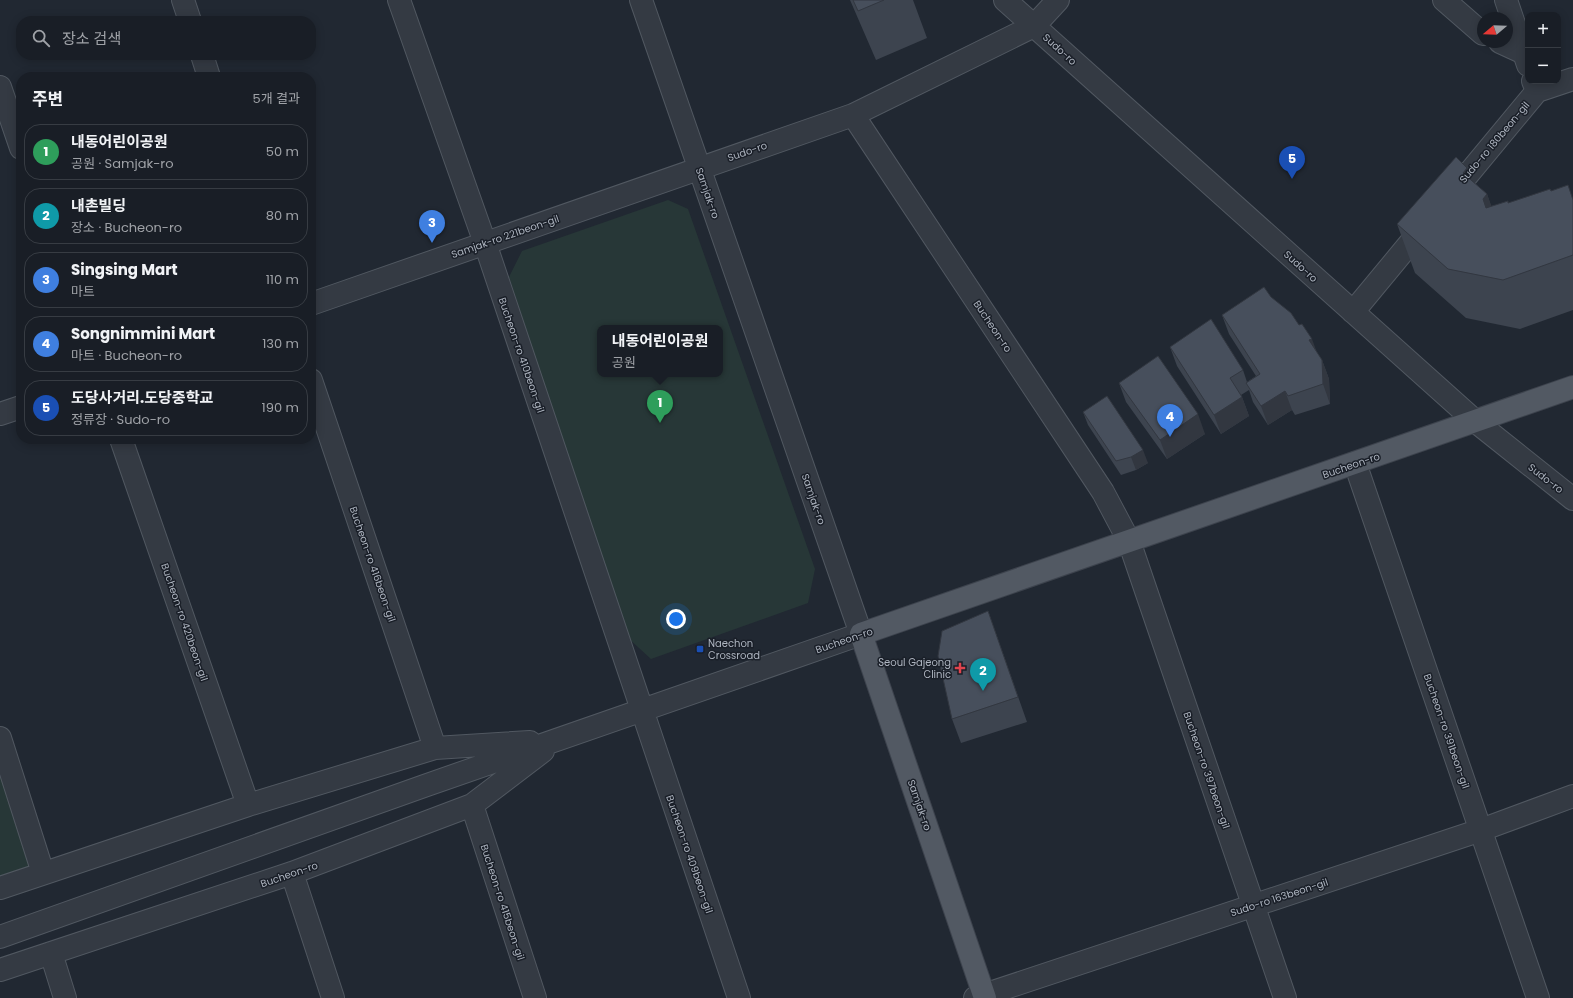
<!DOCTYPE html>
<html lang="ko">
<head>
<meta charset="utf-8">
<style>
  :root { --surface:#191e26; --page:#22272e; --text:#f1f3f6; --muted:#9fa2a7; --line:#373c43; --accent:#0f766e }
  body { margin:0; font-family:Poppins,"Noto Sans KR",sans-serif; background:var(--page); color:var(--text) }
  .controls { position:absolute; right:12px; top:12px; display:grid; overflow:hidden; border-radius:8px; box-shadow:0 2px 10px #0003 }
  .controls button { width:36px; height:36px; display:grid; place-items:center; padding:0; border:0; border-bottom:1px solid var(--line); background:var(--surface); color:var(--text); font:20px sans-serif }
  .compass { position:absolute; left:1477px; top:12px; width:36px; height:36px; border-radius:50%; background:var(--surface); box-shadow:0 2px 10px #0003; rotate:251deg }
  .you { position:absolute; left:676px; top:619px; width:14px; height:14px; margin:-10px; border:3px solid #fff; border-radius:50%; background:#1a73e8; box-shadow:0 0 0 6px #1a73e833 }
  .badge { display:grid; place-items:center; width:26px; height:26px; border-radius:50%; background:var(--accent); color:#fff; font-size:13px; font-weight:700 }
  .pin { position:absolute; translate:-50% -33px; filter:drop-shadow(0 1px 2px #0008) }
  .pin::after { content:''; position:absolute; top:21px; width:14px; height:12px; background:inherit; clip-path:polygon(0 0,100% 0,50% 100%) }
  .popup { position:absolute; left:597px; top:325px; width:126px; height:52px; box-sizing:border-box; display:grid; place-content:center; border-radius:8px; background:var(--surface); filter:drop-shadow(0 1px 3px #0005); font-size:13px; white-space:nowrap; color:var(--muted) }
  .popup b { font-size:15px; color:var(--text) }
  .popup::after { content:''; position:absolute; left:50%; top:100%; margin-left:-8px; border:8px solid transparent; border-top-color:var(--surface) }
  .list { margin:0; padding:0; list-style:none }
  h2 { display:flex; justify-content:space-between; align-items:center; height:52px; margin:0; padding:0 16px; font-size:17px }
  h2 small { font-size:13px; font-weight:400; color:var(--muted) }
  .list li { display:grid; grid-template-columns:26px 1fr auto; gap:12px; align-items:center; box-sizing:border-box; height:56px; margin:0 8px 8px; padding:0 8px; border:1px solid var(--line); border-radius:16px }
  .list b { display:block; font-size:15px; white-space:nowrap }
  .list p { margin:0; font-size:13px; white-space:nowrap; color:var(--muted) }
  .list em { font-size:13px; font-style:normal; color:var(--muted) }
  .icon { flex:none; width:22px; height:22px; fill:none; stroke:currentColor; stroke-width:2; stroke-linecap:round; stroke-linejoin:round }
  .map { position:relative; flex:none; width:1573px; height:998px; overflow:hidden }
  .search { position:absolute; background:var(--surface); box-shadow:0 2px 10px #0003; left:16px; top:16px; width:300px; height:44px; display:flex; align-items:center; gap:10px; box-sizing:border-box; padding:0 14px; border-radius:16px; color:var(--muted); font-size:15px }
  .panel { position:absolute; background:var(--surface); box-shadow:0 2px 10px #0003; left:16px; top:72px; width:300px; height:372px; border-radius:16px }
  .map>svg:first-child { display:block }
  .green { fill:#273737; fill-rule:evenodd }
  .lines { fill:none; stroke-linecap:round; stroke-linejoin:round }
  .minor-casing { stroke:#515861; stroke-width:24 }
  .major-casing { stroke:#3d434d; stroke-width:24 }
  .minor { stroke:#343a43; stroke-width:22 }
  .major { stroke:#525963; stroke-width:22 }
  .wall { fill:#3d444f }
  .shaded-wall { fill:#323740 }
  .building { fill:#474f5c; stroke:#323740 }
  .transit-dot { fill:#1a4fb4; stroke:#1a1f28; stroke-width:1.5 }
  .health-dot { fill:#e0444e; stroke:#1a1f28; stroke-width:1.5 }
  .labels { text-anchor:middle; stroke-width:3; stroke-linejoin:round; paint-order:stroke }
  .street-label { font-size:10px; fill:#aeb5c0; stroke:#1a1f28 }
  .poi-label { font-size:10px; fill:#aeb5c0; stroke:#1a1f28; text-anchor:start }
</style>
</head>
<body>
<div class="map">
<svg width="1573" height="998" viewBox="0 0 1573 998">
  <rect width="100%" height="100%" fill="#212832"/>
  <path class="green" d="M668 200 688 209 815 569 808 603 651 659 627 637 509 277 522 251ZM600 328H720V374H600Z
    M0 755 36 870 0 882Z"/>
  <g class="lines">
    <g class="minor-casing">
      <path id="minor" d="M183 0 190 21
        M399 0 485 243 739 998
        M1005 0 1475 421 1573 499
        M1444 0 1483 34
        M1506 0 1528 65
        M1500 42 1524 53
        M202 55 209 77
        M0 87 21 148
        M1537 91 1573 79
        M853 115 1103 492 1129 541 1285 998
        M1450 196 1537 91 1533 81
        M311 304 853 115 1034 26 1058 0
        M1353 312 1425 225
        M311 380 435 748
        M0 414 21 407
        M121 439 248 805
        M1355 463 1538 998
        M0 738 43 873
        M472 805 535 998
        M292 873 333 998
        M0 888 248 805 435 748 530 742
        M0 937 427 785 861 634 641 0
        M51 953 65 998
        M0 970 292 873 472 805 543 751
        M975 998 1481 830 1573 796"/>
    </g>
    <g class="major-casing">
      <path id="major" d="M985 998 861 634 1573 387"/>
    </g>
    <use href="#minor" class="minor"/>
    <use href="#major" class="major"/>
  </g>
  <path class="wall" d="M850 0H913L927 38 876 60Z
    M1467 168 1472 181 1487 194 1491 206 1509 203 1551 191 1573 199V310L1520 329 1466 318 1415 273 1397 224Z
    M1271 297 1299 325 1322 360 1329 379 1330 404 1295 415 1292 410 1268 425 1253 402 1249 390 1241 395 1242 397 1249 416 1221 434 1177 366 1170 347 1243 370 1247 382 1256 376 1229 334 1222 315Z
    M1119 383 1205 434 1167 459 1126 402Z
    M1083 412 1148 463 1136 470 1121 475 1088 425Z
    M988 611 1027 722 961 743 952 719Z"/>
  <path class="shaded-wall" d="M1467 168 1485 217 1463 173Z
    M1487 194 1505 243 1486 208 1483 199Z
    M1312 339 1319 358 1309 340Z
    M1322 360 1329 379 1330 404 1323 384Z
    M1285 391 1292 410 1268 425 1261 406Z
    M1242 397 1249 416 1221 434 1214 415Z
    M1198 414 1205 434 1167 459 1160 440Z
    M1143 450 1148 463 1136 470 1131 457Z"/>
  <path class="building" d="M853 0H884L858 11Z
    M1456 157 1467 168 1463 173 1487 194 1483 199 1486 208 1508 201V203L1550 189 1551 191 1568 185 1573 200V255L1503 280 1448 269 1397 224Z
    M1264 287 1271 297 1291 313 1299 325 1302 324 1312 339 1309 340 1322 360 1323 384 1288 396 1285 391 1261 406 1246 383 1260 374 1222 315Z
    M1211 319 1243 370 1230 378 1242 397 1214 415 1170 347Z
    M1158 356 1198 414 1160 440 1119 383Z
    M1107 396 1143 450 1131 457 1116 461 1083 412Z
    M988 611 1018 697 952 719 938 656 942 631Z"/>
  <rect class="transit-dot" x="696" y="645" width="8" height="8" rx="2"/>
  <path class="health-dot" d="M958 662h4v4h4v4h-4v4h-4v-4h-4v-4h4z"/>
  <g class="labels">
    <g class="street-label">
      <text transform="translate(1060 49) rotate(42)" y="4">Sudo-ro</text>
      <text transform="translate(1494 142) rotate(-50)" y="4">Sudo-ro 180beon-gil</text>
      <text transform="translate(747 151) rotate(-19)" y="4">Sudo-ro</text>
      <text transform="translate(708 193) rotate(71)" y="4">Samjak-ro</text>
      <text transform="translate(505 236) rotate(-19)" y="4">Samjak-ro 221beon-gil</text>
      <text transform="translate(1301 266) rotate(42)" y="4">Sudo-ro</text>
      <text transform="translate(993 326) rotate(56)" y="4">Bucheon-ro</text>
      <text transform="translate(522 355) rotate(71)" y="4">Bucheon-ro 410beon-gil</text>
      <text transform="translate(1351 465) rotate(-19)" y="4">Bucheon-ro</text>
      <text transform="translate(1546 478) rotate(38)" y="4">Sudo-ro</text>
      <text transform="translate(814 499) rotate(71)" y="4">Samjak-ro</text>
      <text transform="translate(373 564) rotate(71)" y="4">Bucheon-ro 416beon-gil</text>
      <text transform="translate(185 622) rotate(71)" y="4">Bucheon-ro 420beon-gil</text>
      <text transform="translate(844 640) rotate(-19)" y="4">Bucheon-ro</text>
      <text transform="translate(1447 731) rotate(71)" y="4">Bucheon-ro 391beon-gil</text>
      <text transform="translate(1207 770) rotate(71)" y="4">Bucheon-ro 397beon-gil</text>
      <text transform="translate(920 805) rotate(71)" y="4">Samjak-ro</text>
      <text transform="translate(690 854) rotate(71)" y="4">Bucheon-ro 409beon-gil</text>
      <text transform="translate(289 874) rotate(-19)" y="4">Bucheon-ro</text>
      <text transform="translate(1279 897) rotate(-18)" y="4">Sudo-ro 163beon-gil</text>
      <text transform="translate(503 902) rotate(72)" y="4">Bucheon-ro 415beon-gil</text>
    </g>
    <g class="poi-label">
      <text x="708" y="647">Naechon<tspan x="708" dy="12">Crossroad</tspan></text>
      <text x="951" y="666" text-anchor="end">Seoul Gajeong<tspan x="951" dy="12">Clinic</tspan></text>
    </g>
  </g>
</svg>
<div class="controls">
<button>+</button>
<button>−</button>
</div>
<svg class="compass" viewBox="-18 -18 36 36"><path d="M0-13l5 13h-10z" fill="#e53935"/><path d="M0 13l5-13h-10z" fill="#9fa2a7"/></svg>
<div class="you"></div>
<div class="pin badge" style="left:660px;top:423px;background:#2e9e5b">1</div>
<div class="popup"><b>내동어린이공원</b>공원</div>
<div class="pin badge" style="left:983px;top:691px;background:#0f9aa8">2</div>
<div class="pin badge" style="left:432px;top:243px;background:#3f7fe0">3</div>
<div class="pin badge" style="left:1170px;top:437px;background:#3f7fe0">4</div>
<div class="pin badge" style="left:1292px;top:179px;background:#1a4fb4">5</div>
<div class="search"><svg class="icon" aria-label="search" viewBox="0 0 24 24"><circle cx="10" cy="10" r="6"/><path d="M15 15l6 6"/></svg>장소 검색</div>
<section class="panel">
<h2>주변<small>5개 결과</small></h2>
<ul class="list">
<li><span class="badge" style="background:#2e9e5b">1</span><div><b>내동어린이공원</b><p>공원 · Samjak-ro</p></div><em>50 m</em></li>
<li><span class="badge" style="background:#0f9aa8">2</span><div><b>내촌빌딩</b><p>장소 · Bucheon-ro</p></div><em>80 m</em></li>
<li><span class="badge" style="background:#3f7fe0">3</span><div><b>Singsing Mart</b><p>마트</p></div><em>110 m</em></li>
<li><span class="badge" style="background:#3f7fe0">4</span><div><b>Songnimmini Mart</b><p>마트 · Bucheon-ro</p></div><em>130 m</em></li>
<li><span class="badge" style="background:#1a4fb4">5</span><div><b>도당사거리.도당중학교</b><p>정류장 · Sudo-ro</p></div><em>190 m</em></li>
</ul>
</section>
</div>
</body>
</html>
